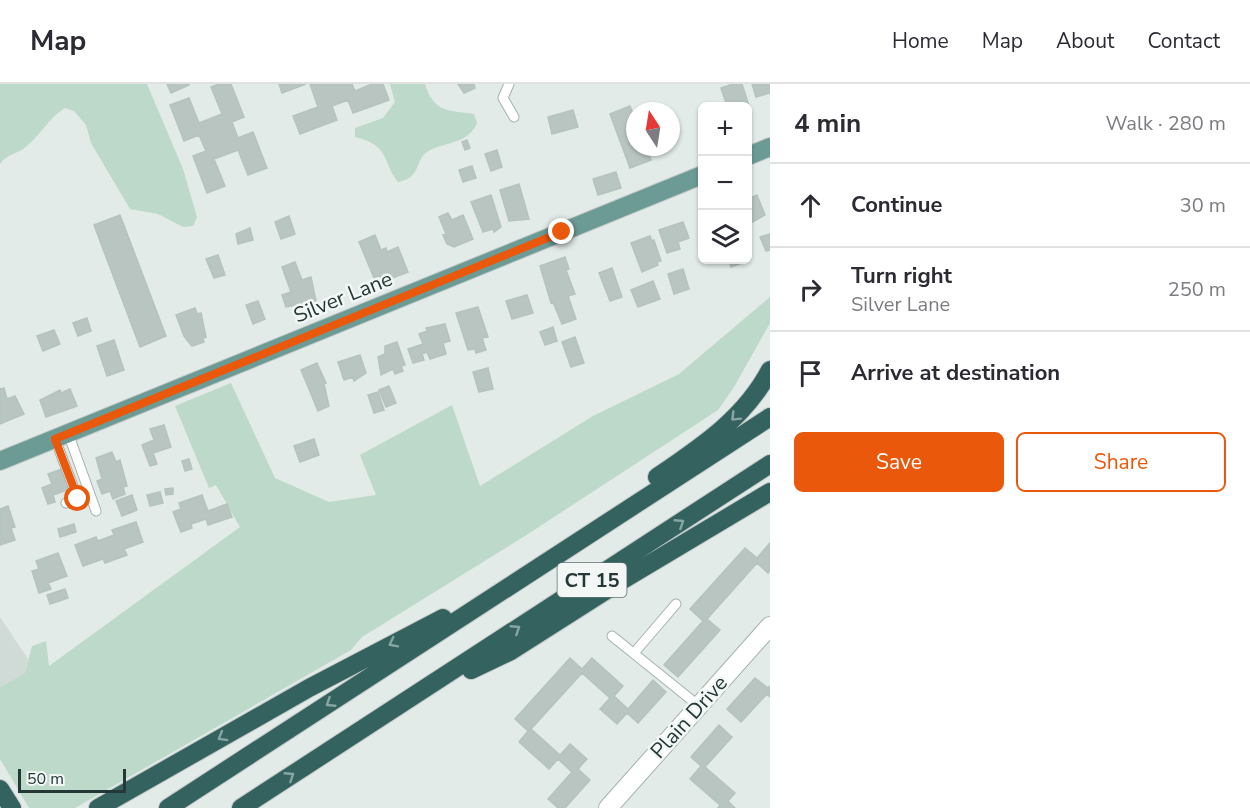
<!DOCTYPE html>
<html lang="en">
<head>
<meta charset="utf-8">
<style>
  :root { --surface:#fff; --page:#f2f2f3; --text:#2b2b33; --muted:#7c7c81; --line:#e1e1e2; --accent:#ea580c }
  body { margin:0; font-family:"Nunito Sans",sans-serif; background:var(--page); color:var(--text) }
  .controls { position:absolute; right:18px; top:18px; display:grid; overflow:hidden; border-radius:9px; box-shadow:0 2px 4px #0004 }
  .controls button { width:54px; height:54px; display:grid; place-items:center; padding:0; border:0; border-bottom:2px solid var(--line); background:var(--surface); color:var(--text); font:30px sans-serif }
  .compass { position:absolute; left:626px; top:18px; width:54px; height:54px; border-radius:50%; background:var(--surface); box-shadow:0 2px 4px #0004; rotate:348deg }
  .scale { position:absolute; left:18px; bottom:15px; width:108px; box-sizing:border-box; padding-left:6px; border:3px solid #243937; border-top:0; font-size:16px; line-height:21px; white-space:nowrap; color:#243937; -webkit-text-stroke:4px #f2f7f6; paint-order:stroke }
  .stop { position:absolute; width:18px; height:18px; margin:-14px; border:4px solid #ea580c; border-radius:50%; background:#fff }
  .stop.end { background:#ea580c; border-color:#fff; box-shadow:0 2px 6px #0008 }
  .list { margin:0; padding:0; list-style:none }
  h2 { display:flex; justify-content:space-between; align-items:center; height:78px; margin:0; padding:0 24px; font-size:26px }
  h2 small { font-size:20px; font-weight:400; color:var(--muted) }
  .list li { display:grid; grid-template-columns:39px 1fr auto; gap:18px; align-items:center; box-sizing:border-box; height:84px; padding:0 24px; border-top:2px solid var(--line) }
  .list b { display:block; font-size:22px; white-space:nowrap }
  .list p { margin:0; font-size:20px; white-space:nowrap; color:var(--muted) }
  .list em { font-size:20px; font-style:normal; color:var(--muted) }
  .actions { display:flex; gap:12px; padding:18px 24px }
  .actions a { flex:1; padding:14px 0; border:2px solid var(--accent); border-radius:9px; text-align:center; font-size:21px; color:var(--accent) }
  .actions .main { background:var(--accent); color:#fff }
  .icon { flex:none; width:33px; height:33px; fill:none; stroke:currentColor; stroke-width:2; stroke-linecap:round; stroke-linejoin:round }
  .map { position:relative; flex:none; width:770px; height:724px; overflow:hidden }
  header { display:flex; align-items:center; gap:36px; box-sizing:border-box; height:84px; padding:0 30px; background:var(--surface); border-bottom:2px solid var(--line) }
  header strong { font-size:28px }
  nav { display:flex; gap:33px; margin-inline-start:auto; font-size:21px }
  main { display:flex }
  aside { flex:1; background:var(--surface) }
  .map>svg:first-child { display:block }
  .built { fill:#d0dad7 }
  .green { fill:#bdd9c9 }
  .building { fill:#b8c5c1; stroke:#b5c3bf; stroke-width:1.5 }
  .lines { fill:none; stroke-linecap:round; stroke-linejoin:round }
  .lane-casing { stroke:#a5b2af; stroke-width:11 }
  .street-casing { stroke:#a5b2af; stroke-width:20 }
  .primary-casing { stroke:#c2c8c7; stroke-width:20 }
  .highway-casing { stroke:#c2c8c7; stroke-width:20 }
  .lane { stroke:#fff; stroke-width:9 }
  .street { stroke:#fff; stroke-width:18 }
  .primary { stroke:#6c9b95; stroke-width:18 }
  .highway { stroke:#33625f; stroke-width:18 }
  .oneway { stroke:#89a5a3 }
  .route { stroke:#ea580c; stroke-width:8 }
  .labels { text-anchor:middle; stroke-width:5; stroke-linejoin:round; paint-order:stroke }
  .shield { fill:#f2f7f6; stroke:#627270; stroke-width:1.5 }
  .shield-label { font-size:20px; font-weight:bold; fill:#243937 }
  .street-label { font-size:21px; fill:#243937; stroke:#f2f7f6 }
</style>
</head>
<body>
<header>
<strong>Map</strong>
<nav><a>Home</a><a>Map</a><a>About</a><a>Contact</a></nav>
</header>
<main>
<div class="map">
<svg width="770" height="724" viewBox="0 0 770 724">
  <rect width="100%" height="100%" fill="#e2ebe8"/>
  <path class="built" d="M0 533 28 575 25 589 0 603Z"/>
  <path class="green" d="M0 0H147L183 85 197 133 193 142 183 143 158 130 130 125 91 59 86 41 74 27 65 24C48 34 39 54 23 65 14 71 7 70 0 80Z
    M390 0H425C434 29 448 26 474 30L477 39C469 59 447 58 430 66 413 75 423 94 398 98 381 76 391 62 355 53V44L383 34 395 18Z
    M770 213V239L734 303 718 326 525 452 362 553 351 566 75 724H29L0 675V603L25 589 32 562 46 557 49 582 240 443 216 401 209 404 175 322 231 299 275 394 329 418 376 411 360 371 452 321 480 402 593 332 679 290Z"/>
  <path class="building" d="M167 0H189V1L171 9Z
    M219 0H231L244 33 232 38 238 54 253 48 267 84 248 91 238 66 214 75 225 102 207 109 193 72 206 67 199 51 184 57 170 21 189 14 199 39 222 30 211 3Z
    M279 0H306L282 9Z
    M310 0H352L355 7 372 0H383L389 16 353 29 348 16 332 22 337 36 300 50 293 32 318 23Z
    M458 0H474L475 4 464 9Z
    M733 0H742L749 22H727L721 4Z
    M752 0H770V9L756 13Z
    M630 22 635 35V63H646L651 76 630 84 610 30Z
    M573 26 578 43 552 50 548 33Z
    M467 56 470 64 465 66 462 58Z
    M497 66 502 83 491 87 485 70Z
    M472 82 476 94 463 98 459 86Z
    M616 88 621 104 598 111 593 95Z
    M519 100 529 135 509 137 500 106Z
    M491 111 501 143 494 148 493 145 483 148 471 118Z
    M757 111 765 131 749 140 748 115Z
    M448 129 452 136 463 131 473 155 454 163 447 160 443 151 446 150 439 133Z
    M120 131 166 252 140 263 94 141Z
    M289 132 295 150 281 155 275 138Z
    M683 138 689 154 678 158 680 165 667 169 659 146Z
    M250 144 253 156 238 160 236 150Z
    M770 150V166L766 167 760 153Z
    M375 151 381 166 386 164 387 168 398 163 408 188 382 198 380 191 374 194 359 158Z
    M650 152 652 157 654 156 661 177 657 178 658 181 642 188 631 159Z
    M218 171 225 191 214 194 206 175Z
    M565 173 569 185 566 186 575 210 568 212 576 235 562 240 553 218 551 219 540 182Z
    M729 176H745V178L731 183Z
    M295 178 302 196 311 193 316 217 286 223 282 211 291 208 282 183Z
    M612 184 622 213 610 217 599 189Z
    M683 185 689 205 674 210 668 190Z
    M653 197 660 215 638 223 631 206Z
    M527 211 533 229 512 235 506 217Z
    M258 217 265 235 253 240 246 221Z
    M478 223 488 253 482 254 486 266 476 269 475 265 468 266 456 229Z
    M195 224 197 230 201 229 206 253 203 255 204 258 192 262 184 252 176 231Z
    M87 234 91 247 78 252 73 239Z
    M445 240 450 257 443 259 446 270 430 275 427 268 422 270 424 276 413 279 408 265 423 260 419 250 427 247 426 244Z
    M553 243 557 257 545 261 540 248Z
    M54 246 60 260 43 267 37 252Z
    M575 253 584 279 571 283 562 258Z
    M114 256 124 286 107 292 97 262Z
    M397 258 405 281 401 282 403 287 395 290 393 285 381 291 378 273 385 270V262Z
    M360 271 366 289 354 297 353 293 344 296 338 278Z
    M317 279 326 299 324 300 329 322 318 327 301 286Z
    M488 284 493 305 479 308 473 288Z
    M389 302 396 319 386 323 379 306Z
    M4 304 7 315 15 312 24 330 0 340V305Z
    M70 305 77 322 46 333 40 316 60 306 61 309Z
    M378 308 384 326 374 329 368 311Z
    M164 341 171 363 153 369 157 380 150 382 142 361 154 356 150 345Z
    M314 355 319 371 300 378 294 362Z
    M112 368 116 378 120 376 127 402 123 403 125 410 113 415 110 407 102 410 97 397 102 395 96 374Z
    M189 375 192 385 185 387 182 377Z
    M62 385 70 405 53 411 55 418 48 420 42 404 52 400 48 390Z
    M173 404V410L166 411 165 405Z
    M160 408 163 419 150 422 147 411Z
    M132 411 137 426 122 432 116 417Z
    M202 411 208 427 227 420 232 433 208 441 206 435 191 440 192 444 181 448 173 428 181 425 179 419Z
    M8 422 15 443 11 444 15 456 0 461V425Z
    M136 438 143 458 124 465 127 471 105 479 103 475 83 482 75 461 96 453 98 457 114 451 112 446Z
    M74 440 76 448 60 453 58 445Z
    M770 459V486L768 489 757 479 707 535 720 546 678 593 664 581 703 537 690 525 745 464 757 474Z
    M58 469 67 492 48 499 51 505 39 509 32 487 39 485 36 477Z
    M65 505 68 514 50 520 47 511Z
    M570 574 582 585 592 574 623 602 614 612 628 625 653 596 666 608 638 639 627 629 617 640 600 625 610 614 582 589 531 645 560 671 570 660 587 675 578 685 590 696 565 724H558L548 715 572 688 558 675 549 685 519 658 528 647 515 635Z
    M755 594 768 604 770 602V613L767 610 741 638 727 625Z
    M719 641 732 653 705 683 735 709 728 717 735 724H718L720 721 690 695 701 682 691 673Z"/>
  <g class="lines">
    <g class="lane-casing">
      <path id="lane" d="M509 0 503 14 514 33
        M68 349 96 427
        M55 355 78 415 66 419
        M612 552 699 622
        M634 569 676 520"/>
    </g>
    <g class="street-casing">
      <path id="street" d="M608 724 770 542"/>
    </g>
    <g class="primary-casing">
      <path id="primary" d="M748 72 770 63
        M0 377 702 91"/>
    </g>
    <g class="highway-casing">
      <path id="highway" d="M657 393C701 363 745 334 770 286
        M471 586 511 567 621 497 770 408
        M0 705 12 724
        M98 724 309 604 443 534
        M168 724 770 333
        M241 724 770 380"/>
    </g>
    <use href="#lane" class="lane"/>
    <use href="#street" class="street"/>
    <use href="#primary" class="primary"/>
    <use href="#highway" class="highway"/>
  </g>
  <defs><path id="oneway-chevron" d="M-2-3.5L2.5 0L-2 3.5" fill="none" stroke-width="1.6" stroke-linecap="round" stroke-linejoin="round" transform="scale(1.5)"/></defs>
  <g class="oneway">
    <use href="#oneway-chevron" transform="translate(735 333) rotate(135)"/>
    <use href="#oneway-chevron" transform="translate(680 439) rotate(-33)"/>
    <use href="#oneway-chevron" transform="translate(516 545) rotate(-33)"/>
    <use href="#oneway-chevron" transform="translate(393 559) rotate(153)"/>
    <use href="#oneway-chevron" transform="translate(330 619) rotate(147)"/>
    <use href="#oneway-chevron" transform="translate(222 653) rotate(150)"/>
    <use href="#oneway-chevron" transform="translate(290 692) rotate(-33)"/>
  </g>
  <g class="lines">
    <path class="route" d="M78 415 55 355 562 148"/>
  </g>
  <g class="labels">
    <rect class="shield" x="557.5" y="479" width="69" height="34" rx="4.5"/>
    <g class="shield-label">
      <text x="592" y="503">CT 15</text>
    </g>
    <g class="street-label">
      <text transform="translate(343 213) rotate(-22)" y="7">Silver Lane</text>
      <text transform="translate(689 633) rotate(-48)" y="7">Plain Drive</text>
    </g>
  </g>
</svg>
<div class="controls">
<button>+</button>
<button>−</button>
<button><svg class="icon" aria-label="layers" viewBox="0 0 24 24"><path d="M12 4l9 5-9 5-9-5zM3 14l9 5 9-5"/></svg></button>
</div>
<svg class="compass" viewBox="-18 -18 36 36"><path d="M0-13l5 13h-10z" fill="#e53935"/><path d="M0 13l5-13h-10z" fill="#7c7c81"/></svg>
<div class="scale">50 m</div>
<div class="stop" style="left:78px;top:415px"></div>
<div class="stop end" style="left:562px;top:148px"></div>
</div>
<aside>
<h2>4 min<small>Walk · 280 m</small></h2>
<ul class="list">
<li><svg class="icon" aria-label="ahead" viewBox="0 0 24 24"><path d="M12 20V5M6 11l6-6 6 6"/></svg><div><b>Continue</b></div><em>30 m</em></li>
<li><svg class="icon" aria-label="right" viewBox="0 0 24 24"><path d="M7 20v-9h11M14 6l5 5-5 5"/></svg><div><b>Turn right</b><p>Silver Lane</p></div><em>250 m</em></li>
<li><svg class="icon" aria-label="arrive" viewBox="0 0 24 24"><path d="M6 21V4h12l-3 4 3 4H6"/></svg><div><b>Arrive at destination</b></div></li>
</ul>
<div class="actions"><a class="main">Save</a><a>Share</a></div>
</aside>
</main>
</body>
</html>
